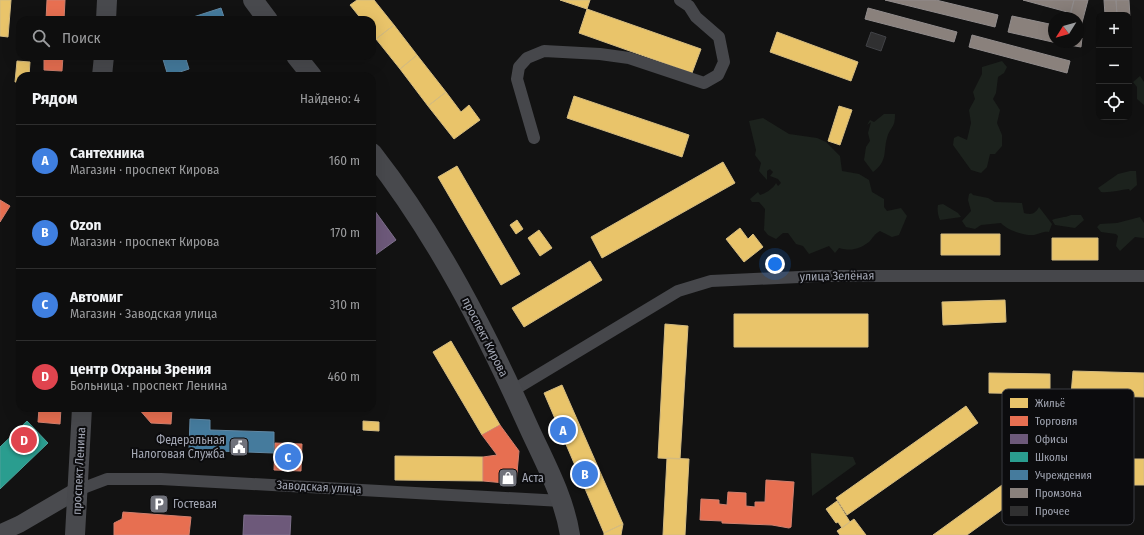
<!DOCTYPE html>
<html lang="ru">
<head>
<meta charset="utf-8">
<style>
  :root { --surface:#0e0e0e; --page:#171717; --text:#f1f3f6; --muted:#9b9c9e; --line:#2e2e2e; --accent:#70727b }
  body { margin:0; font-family:"Fira Sans Condensed",sans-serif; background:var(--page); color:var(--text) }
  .controls { position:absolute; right:12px; top:12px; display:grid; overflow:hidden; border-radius:8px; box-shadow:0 4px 16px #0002 }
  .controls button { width:36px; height:36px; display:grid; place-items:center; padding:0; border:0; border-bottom:1px solid var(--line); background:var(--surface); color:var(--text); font:20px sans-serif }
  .compass { position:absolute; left:1048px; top:12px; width:36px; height:36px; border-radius:50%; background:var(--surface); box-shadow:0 4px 16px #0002; rotate:233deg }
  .you { position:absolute; left:775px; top:264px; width:14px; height:14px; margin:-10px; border:3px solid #fff; border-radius:50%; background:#1a73e8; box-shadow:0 0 0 6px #1a73e833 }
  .badge { display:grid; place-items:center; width:26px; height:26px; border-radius:50%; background:var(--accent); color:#fff; font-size:13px; font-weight:700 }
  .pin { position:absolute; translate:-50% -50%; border:2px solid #fff; box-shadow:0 1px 4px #0006 }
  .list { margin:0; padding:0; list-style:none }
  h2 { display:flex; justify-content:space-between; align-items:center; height:52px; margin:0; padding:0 16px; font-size:17px }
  h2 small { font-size:13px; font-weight:400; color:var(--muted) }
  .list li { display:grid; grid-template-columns:26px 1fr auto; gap:12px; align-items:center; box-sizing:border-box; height:72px; padding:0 16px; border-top:1px solid var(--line) }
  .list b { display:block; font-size:15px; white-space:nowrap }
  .list p { margin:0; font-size:13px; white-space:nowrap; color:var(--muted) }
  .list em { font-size:13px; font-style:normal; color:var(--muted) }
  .icon { flex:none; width:22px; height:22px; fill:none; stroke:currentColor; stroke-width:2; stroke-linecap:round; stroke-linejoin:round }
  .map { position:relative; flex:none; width:1144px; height:535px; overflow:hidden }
  .search { position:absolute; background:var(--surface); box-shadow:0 4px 16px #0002; left:16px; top:16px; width:360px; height:44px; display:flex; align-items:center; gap:10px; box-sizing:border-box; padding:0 14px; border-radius:12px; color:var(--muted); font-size:15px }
  .panel { position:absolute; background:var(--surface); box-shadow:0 4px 16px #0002; left:16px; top:72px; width:360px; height:340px; border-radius:12px }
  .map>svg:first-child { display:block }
  .green { fill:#1c221d }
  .homes { fill:#e9c46a; stroke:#d4bb80 }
  .shops { fill:#e76f51; stroke:#d2806e }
  .offices { fill:#6d597a; stroke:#7d708b }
  .schools { fill:#2a9d8f; stroke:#4ea09a }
  .public { fill:#457b9d; stroke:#6188a4 }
  .industry { fill:#8a817c; stroke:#918c8c }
  .building { fill:#303031; stroke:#414246 }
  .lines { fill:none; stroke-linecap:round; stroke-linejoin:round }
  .minor { stroke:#46474b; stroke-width:12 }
  .secondary { stroke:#4a4b4f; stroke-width:17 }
  .primary { stroke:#48494d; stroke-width:20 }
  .labels { text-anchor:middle; stroke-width:4; stroke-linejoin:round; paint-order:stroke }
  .street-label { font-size:12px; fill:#a2a6b3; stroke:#0c0c0e }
  .poi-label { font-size:12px; fill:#a2a6b3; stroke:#0c0c0e; text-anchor:start }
  .key { fill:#0c0c0e; stroke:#393a40; stroke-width:1 }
  .key-label { font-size:11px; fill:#a2a6b3 }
</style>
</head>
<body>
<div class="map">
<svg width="1144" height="535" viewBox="0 0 1144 535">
  <rect width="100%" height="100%" fill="#121212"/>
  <path class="green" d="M1002 61 1007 67 1004 73 998 77 996 93 993 99 1000 110 997 123 1002 135V146L995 154H990L987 167 981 173 971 170 953 145 954 138 958 136 967 140 971 123 969 110 975 99 973 92 982 74V67Z
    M1140 76 1144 82V105L1137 99V87L1133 82Z
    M884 114H895C895 129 891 125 887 138 883 152 888 161 873 172L864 160 866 147 870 141 868 133 871 122 867 125 870 120 874 122Z
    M763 118 789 134 817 138 826 142 840 156 842 171 859 174 869 180 872 192 884 199V207L887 211 901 208 907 216 899 235 892 237 880 231C874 234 873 238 869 242 858 250 851 251 839 248L835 253 829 246 809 254 803 246 796 244 788 233H783L776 239 768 235 764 230 765 209 759 202H752L750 199 758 192 760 195C766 193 773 189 776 183L778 186 781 183 778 179 770 176 773 172 770 169 767 171V180L759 171 761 163 755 155 756 150 749 121Z
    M1130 171H1136L1137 185 1130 191 1129 189C1120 190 1110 193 1101 192L1098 188 1118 174Z
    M971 193 973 195 988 198 995 202 1022 203 1024 213C1032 215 1035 214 1039 207L1052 224 1049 232C1043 231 1040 234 1034 235 1024 236 1007 230 1001 223L981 225 975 229 966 227 962 221 971 211 968 200 969 194Z
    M943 204 958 213 961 217 940 220C938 216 937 209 938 205Z
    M1071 215H1081L1084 220 1075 228 1055 225 1052 220C1059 217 1064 218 1071 215Z
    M1140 217 1144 223V238L1135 237 1120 251 1116 246 1118 236 1116 234 1101 232 1097 227 1100 224 1117 223Z
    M811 453 853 457 856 464 812 496Z"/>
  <path class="homes" d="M0 0H11L8 37 0 36Z
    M357 0H374L394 25 376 39 372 33V20H362L350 5Z
    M560 0H590L587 9Z
    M587 9 701 49 692 73 579 33Z
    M394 25 417 55 400 69 376 39Z
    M777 32 858 62 851 81 770 52Z
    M417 55 446 92 428 106 400 69Z
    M17 61 30 62 29 76H20V82H15Z
    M446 92 461 112 469 105 480 120 454 139 428 106Z
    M574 96 689 135 682 157 567 118Z
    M839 106 852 110 840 145 828 141Z
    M723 162 735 183 602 258 591 237Z
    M457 166 520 274 501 285 438 177Z
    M517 220 523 229 516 234 510 225Z
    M740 228 748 239 753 234 763 247 744 262 726 239Z
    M539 230 552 248 540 256 528 238Z
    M941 234H1000V255H941Z
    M1052 238H1098V260H1052Z
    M590 261 602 280 524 327 512 308Z
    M1005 300 1006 322 943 325 942 302Z
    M734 314H868V347H734Z
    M665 324 688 326 680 459 658 458Z
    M451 341 500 425 482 435 433 352Z
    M1073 371 1144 373V397L1071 395Z
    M989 373 1050 374V394L989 393Z
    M562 385 623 524 604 533 544 393Z
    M966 406 978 423 847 515 836 498Z
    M363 421 379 422V431L363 430Z
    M1049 451 1061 467 967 535H933Z
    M395 456 483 457V481L395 480Z
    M667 458 689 459 685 535H663Z
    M1111 459H1144V485H1116V493H1102V478H1111Z
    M837 501 850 522 842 528 838 522 836 523 826 509Z
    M854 519 866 535H840L837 531Z
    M623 524 621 535H604V533Z"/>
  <path class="shops" d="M47 0H65L64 20H46Z
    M44 56H63L62 71 44 70Z
    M0 200 10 206 0 222Z
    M39 408H61L60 424 38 422Z
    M138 408H172L171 424 151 423Z
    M500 425 519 451 516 484 483 481V457L497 455 482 435Z
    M275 443 302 444 301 471 274 470Z
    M766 480 794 482 791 527 789 528 772 525 722 523V521L700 520 701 499 719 500V504L727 505 728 492 746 493V506L755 507V502H765Z
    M123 512 191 517 189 535H114V523L122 519Z"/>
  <path class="offices" d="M372 207 396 240 375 255 372 251Z
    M244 515 291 516 290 535H243Z"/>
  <path class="schools" d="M27 421 48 443 0 489V447Z"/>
  <path class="public" d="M221 8 225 20H184Z
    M162 56H185L189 69 168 76Z
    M190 419 210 420V430L274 432V453L189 450Z"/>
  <path class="industry" d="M885 0H936L998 15 995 27Z
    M1023 0H1074L1071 13Z
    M1074 0H1088L1079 34 1078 18H1069Z
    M1104 0H1116L1117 15H1105Z
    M1116 0H1129L1131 36H1129V15H1117Z
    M868 8 957 32 954 42 865 19Z
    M1012 16 1054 25V42H1078V37L1082 38 1081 47 1057 43 1008 32Z
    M972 35 1070 61 1067 73 969 47Z"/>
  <path class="building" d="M871 32 886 37 881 51 866 46Z"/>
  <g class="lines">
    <path class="minor" d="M534 138 517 79 519 67 527 58 544 51 600 54 629 58 704 83 718 75 724 62 719 37 696 17 689 6 680 0
      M512 391 678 291 711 281 821 276H1144
      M78 490 107 479H161L562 501"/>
    <path class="secondary" d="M0 533 20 524 78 490"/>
    <path class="primary" d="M253 0 268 20
      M106 20 107 0
      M296 56 312 76
      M102 76 104 56
      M372 153C437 236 486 332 529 428 545 463 564 497 570 535
      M75 535 82 408"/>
  </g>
  <defs>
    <g id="civic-square" transform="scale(1)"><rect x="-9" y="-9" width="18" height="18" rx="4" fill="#70727b" stroke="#0c0c0e"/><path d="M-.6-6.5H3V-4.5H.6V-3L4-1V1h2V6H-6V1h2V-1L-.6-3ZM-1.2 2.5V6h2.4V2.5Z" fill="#fff"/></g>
    <g id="shop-square" transform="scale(1)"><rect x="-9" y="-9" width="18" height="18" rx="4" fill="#70727b" stroke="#0c0c0e"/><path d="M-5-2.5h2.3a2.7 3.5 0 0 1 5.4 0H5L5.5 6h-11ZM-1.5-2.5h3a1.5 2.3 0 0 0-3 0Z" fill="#fff"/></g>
    <g id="parking-square" transform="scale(1)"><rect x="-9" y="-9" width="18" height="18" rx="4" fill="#70727b" stroke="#0c0c0e"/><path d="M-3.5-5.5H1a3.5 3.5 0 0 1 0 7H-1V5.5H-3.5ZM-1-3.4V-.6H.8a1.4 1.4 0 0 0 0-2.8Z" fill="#fff"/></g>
  </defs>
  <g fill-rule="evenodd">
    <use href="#civic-square" x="239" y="447"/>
    <use href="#shop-square" x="508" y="478"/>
    <use href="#parking-square" x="159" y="504"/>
  </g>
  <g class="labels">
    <g class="street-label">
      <text transform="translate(837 276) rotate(-1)" y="4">улица Зелёная</text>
      <text transform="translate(485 337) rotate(63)" y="4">проспект Кирова</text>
      <text transform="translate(79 471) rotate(-87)" y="4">проспект Ленина</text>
      <text transform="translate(319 487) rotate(3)" y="4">Заводская улица</text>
    </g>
    <g class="poi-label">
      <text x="225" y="444" text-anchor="end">Федеральная<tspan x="225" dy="14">Налоговая Служба</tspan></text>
      <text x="522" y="482">Аста</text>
      <text x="173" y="508">Гостевая</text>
    </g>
  </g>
  <rect x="1002" y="389" width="132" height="136" rx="6" class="key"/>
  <rect x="1010" y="398" width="18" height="10" fill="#e9c46a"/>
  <rect x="1010" y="416" width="18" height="10" fill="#e76f51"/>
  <rect x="1010" y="434" width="18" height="10" fill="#6d597a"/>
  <rect x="1010" y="452" width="18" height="10" fill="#2a9d8f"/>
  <rect x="1010" y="470" width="18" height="10" fill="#457b9d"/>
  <rect x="1010" y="488" width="18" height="10" fill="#8a817c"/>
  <rect x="1010" y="506" width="18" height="10" fill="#303031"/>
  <g class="key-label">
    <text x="1035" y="407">Жильё</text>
    <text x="1035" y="425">Торговля</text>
    <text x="1035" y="443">Офисы</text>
    <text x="1035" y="461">Школы</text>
    <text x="1035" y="479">Учреждения</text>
    <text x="1035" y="497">Промзона</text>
    <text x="1035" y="515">Прочее</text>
  </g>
</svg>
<div class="controls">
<button>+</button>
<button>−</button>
<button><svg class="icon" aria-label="locate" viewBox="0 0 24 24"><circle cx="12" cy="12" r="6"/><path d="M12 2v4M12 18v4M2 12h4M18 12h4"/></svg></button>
</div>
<svg class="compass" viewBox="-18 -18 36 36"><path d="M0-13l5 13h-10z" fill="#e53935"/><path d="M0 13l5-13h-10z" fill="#9b9c9e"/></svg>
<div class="you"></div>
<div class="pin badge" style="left:563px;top:430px;background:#3f7fe0">A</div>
<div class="pin badge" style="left:585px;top:474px;background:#3f7fe0">B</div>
<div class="pin badge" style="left:288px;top:457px;background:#3f7fe0">C</div>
<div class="pin badge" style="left:24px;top:440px;background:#e0444e">D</div>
<div class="search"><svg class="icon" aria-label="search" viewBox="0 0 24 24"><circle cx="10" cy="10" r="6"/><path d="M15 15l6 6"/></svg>Поиск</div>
<section class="panel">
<h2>Рядом<small>Найдено: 4</small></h2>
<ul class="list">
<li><span class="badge" style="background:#3f7fe0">A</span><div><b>Сантехника</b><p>Магазин · проспект Кирова</p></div><em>160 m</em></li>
<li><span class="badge" style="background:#3f7fe0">B</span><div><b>Ozon</b><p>Магазин · проспект Кирова</p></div><em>170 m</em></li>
<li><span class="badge" style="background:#3f7fe0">C</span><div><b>Автомиг</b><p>Магазин · Заводская улица</p></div><em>310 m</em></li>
<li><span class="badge" style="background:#e0444e">D</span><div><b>центр Охраны Зрения</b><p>Больница · проспект Ленина</p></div><em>460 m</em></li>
</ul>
</section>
</div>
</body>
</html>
